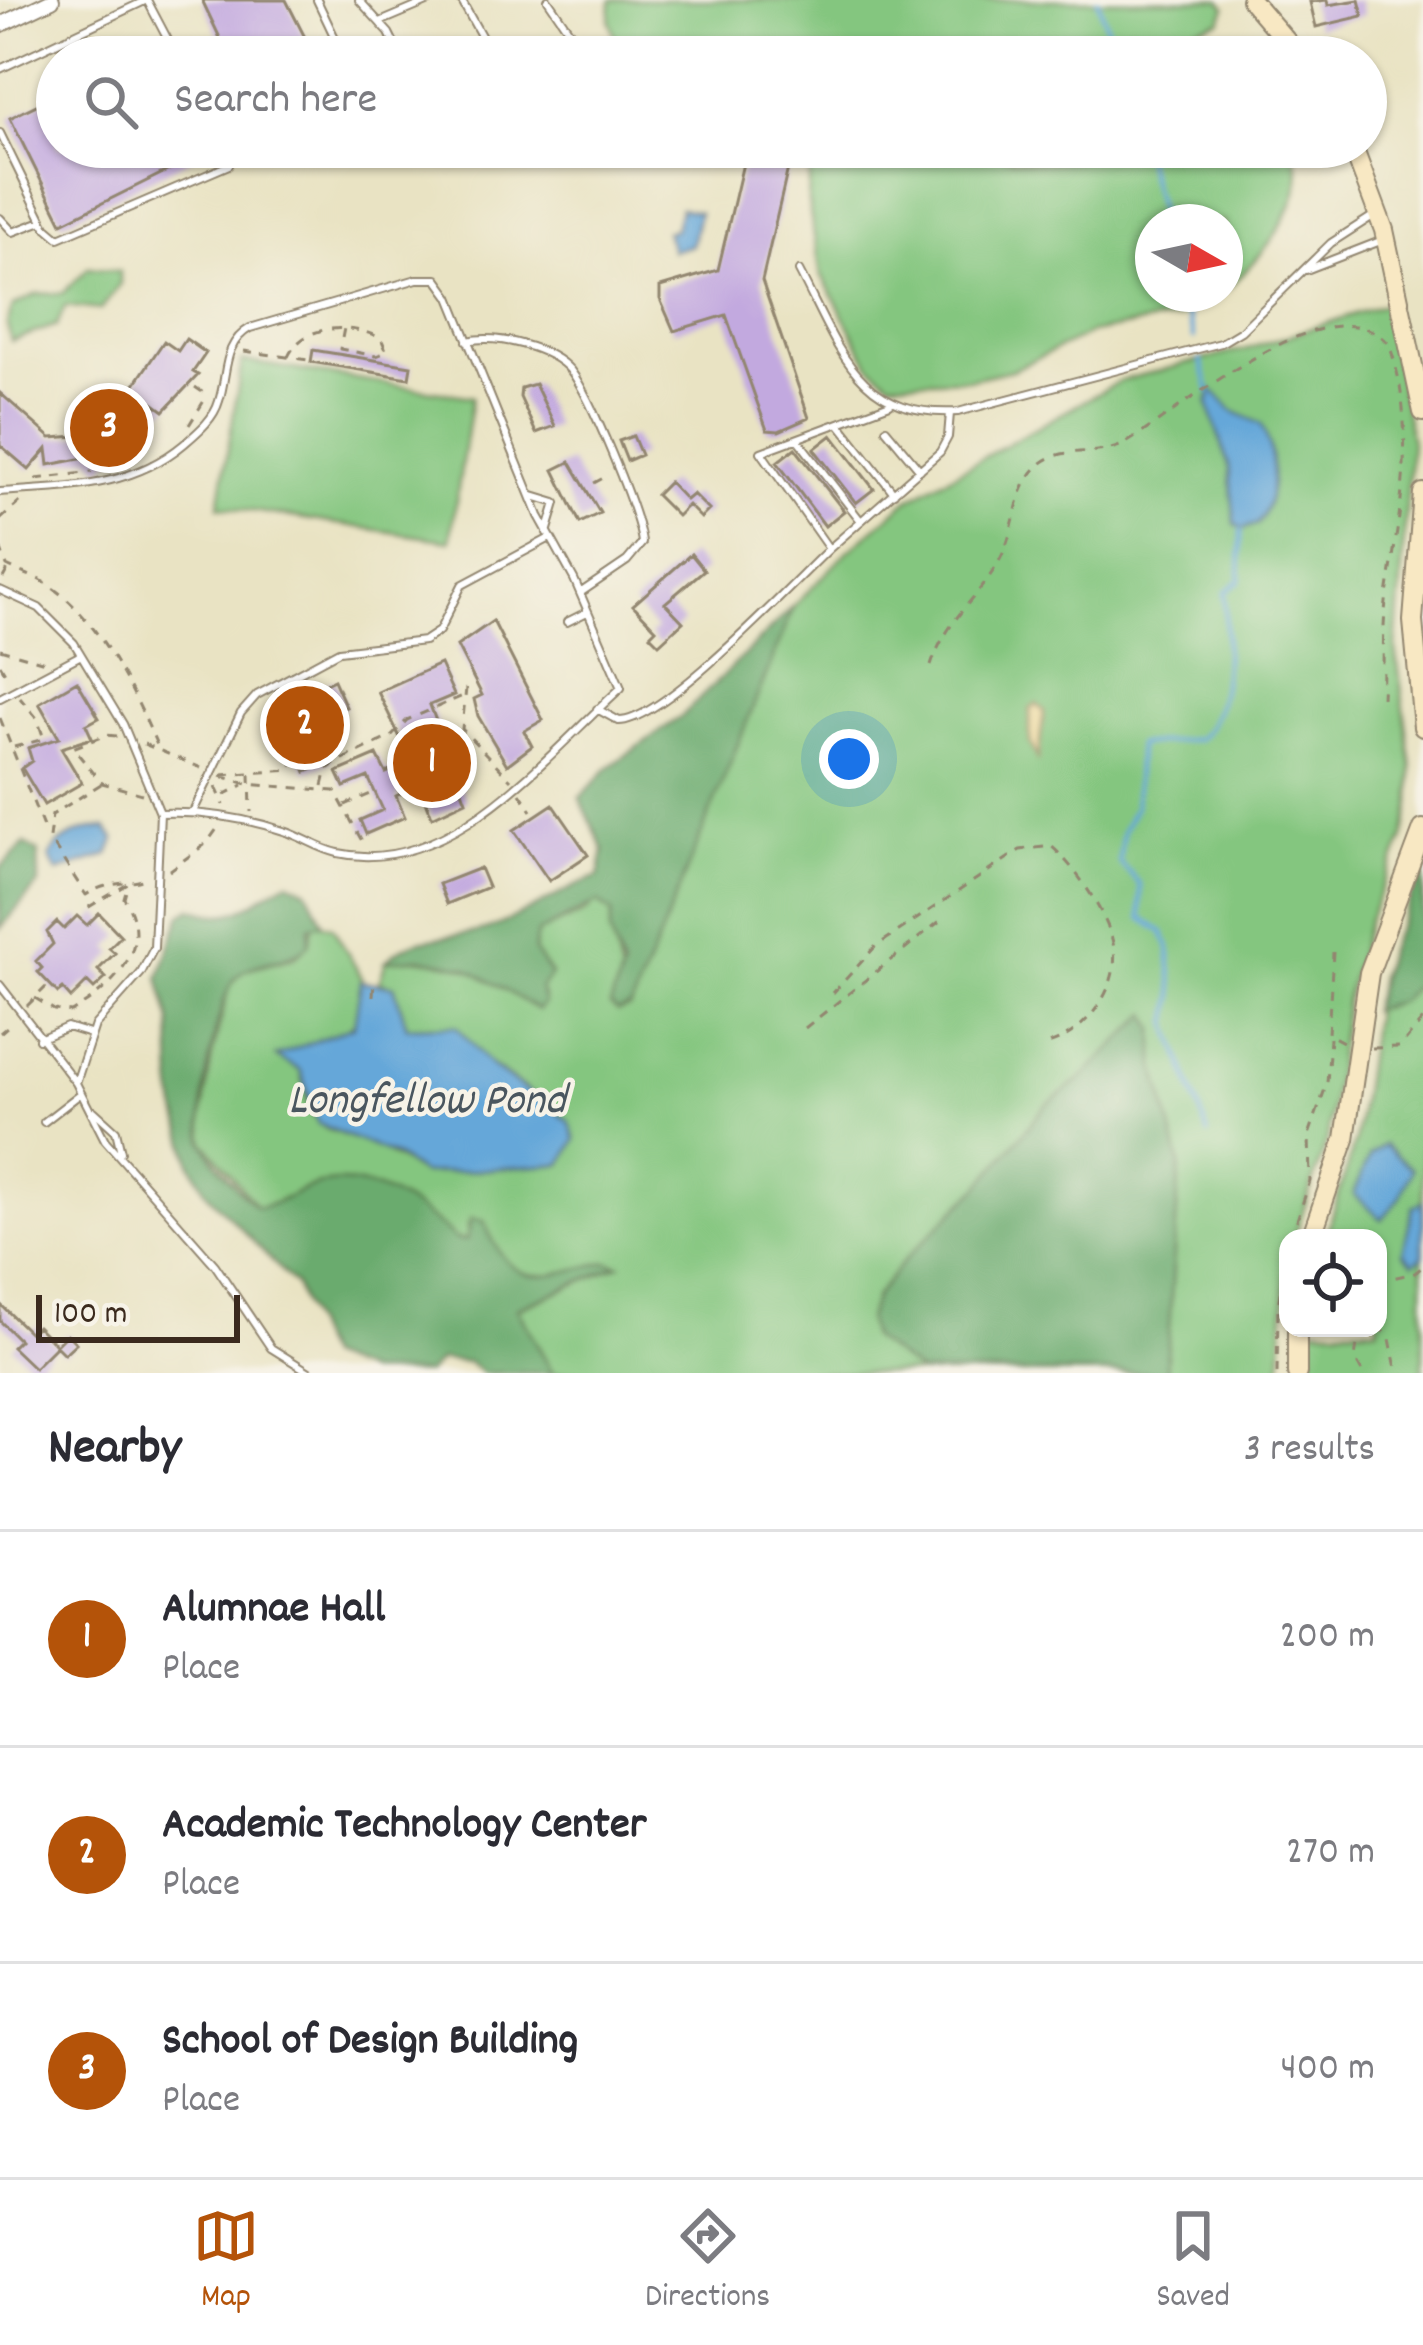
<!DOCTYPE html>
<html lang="en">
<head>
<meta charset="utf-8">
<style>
  :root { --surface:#fff; --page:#f2f2f3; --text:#2b2b33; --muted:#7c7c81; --line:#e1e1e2; --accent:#b45309 }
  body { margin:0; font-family:Dekko,sans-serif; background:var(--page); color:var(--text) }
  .controls { position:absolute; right:36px; bottom:36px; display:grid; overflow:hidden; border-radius:24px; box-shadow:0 3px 9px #0004 }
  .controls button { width:108px; height:108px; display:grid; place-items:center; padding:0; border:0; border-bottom:3px solid var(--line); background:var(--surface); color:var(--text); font:60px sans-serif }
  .compass { position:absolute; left:1135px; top:204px; width:108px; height:108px; border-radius:50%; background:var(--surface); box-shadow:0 3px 9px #0004; rotate:99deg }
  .scale { position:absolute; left:36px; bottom:30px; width:204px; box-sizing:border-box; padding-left:12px; border:6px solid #3b2a1e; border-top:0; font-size:33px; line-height:42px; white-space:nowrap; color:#3b2a1e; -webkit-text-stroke:9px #f7f3e8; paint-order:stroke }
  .you { position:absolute; left:849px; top:759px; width:42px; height:42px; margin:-30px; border:9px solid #fff; border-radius:50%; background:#1a73e8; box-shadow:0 0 0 18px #1a73e833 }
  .badge { display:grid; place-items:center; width:78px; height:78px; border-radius:50%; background:var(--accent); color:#fff; font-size:39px; font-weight:700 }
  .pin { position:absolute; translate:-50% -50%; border:6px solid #fff; box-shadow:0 3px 12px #0006 }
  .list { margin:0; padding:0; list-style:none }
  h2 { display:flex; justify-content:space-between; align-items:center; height:156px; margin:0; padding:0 48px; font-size:51px }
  h2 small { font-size:39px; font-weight:400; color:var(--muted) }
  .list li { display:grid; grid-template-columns:78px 1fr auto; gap:36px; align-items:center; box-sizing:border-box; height:216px; padding:0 48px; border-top:3px solid var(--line) }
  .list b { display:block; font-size:45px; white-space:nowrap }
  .list p { margin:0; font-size:39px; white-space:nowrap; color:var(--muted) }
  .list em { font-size:39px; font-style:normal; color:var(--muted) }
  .icon { flex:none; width:66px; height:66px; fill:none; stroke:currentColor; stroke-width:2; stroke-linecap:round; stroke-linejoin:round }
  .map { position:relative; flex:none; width:1423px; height:1373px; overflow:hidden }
  .search { position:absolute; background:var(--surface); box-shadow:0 3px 9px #0004; left:36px; right:36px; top:36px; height:132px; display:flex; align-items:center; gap:30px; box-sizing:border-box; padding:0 42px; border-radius:66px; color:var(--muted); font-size:45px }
  .sheet { height:804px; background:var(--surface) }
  nav { display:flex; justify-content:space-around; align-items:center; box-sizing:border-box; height:168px; border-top:3px solid var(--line); background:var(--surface); font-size:33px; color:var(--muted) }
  nav a { display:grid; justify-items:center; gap:6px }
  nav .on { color:var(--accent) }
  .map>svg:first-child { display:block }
  .green { fill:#84c67f; stroke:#60784e; stroke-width:3 }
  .forest { fill:#6bab6e; stroke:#536a46; stroke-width:3 }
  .sand { fill:#eeda9e; stroke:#94825e; stroke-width:3 }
  .water { fill:#65a7d9; stroke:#50687c; stroke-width:3 }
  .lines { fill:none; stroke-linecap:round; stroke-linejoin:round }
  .stream { stroke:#65a7d9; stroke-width:4.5 }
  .building { fill:#c2a9df }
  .service-casing { stroke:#928670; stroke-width:10 }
  .minor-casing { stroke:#928670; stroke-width:18 }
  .secondary-casing { stroke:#928670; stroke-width:22 }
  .path { stroke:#928670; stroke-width:3; stroke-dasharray:9 9; stroke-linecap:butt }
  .service { stroke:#fff; stroke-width:6 }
  .minor { stroke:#fff; stroke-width:14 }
  .secondary { stroke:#f8e8c3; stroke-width:18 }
  .labels { text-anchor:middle; stroke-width:9; stroke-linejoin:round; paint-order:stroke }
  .water-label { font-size:45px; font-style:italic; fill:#4a565f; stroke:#f7f3e8 }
</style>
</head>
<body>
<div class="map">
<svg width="1423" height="1373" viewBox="0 0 1423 1373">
  <rect width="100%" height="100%" fill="#f7f3e8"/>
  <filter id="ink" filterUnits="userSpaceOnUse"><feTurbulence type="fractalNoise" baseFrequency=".00833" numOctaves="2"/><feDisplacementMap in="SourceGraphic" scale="24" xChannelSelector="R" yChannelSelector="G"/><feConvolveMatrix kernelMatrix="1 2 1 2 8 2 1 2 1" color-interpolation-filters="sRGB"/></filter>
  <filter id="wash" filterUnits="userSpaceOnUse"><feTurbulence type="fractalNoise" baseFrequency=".004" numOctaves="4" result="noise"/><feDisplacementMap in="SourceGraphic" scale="48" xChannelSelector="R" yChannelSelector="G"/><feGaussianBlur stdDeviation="2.7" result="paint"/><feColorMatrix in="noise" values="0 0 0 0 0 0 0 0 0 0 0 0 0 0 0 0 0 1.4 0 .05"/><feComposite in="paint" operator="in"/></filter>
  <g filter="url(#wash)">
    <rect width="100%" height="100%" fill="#e9e3c3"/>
    <path class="green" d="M611 0H1220L1226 7 1221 21 1166 37 1129 28 1111 47 1115 57H622L610 22Z
      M792 147H989C1003 168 1094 166 1112 147H1287C1326 184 1256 266 1225 290V222H1153V294H1219L1179 317 1091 333 1012 370 971 379 890 381 870 365 821 274 808 202 810 169Z
      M88 268 120 271V284L101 310 65 306 57 325 11 341 7 324 13 306 37 294 63 293Z
      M1385 304 1411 442 1396 649 1412 767 1411 803 1404 838 1367 922 1346 998 1327 1141 1294 1238H1288L1281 1373H553L517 1309 617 1266 533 1278 509 1268 468 1225 467 1240H457C419 1207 363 1169 310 1187 292 1193 277 1206 257 1207L204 1141 202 1118 212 1056 229 986 245 969 294 958 309 944 314 922 332 926 362 978 357 1020 347 1030 276 1056 301 1071 311 1115 326 1129 376 1146 422 1174 562 1164 557 1111 434 1026 407 1027 394 986 379 982 386 961C440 951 493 978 543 997L540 988 551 975 534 951 537 933 584 913 597 901 612 913C609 929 624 991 630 1007L794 606 848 551 909 499 1122 380 1251 348Z
      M242 361 472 397 450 541 219 506Z
      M1423 869V1373H1312L1311 1328H1378V1238H1325L1355 1142 1379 976Z"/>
    <path class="forest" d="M794 606 631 1007 618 1012 610 1006 623 969 610 932 612 913 598 902 537 933 534 951 551 975 540 988 544 1003 538 1010 466 967 420 958 386 961C412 932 451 940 485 930 525 917 559 891 599 876L604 850 580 798 608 768 683 715Z
      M25 844 38 852 39 883 0 929V868Z
      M1423 869V978L1400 1001 1371 1011 1387 952Z
      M289 881 308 890 323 923 310 926 309 944C288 966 255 957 235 978 218 997 195 1117 204 1141 212 1161 241 1194 257 1207 277 1206 293 1193 311 1187 365 1169 421 1207 457 1240H467L471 1219 484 1221C515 1296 540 1276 607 1262L619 1265 517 1308 553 1373H482L468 1362 440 1360 427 1373H367L325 1357 295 1285 206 1192 191 1164 173 1091 171 1022 159 978 182 914 192 908C240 926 248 900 289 881Z
      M1148 1014 1155 1029V1063L1180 1164 1166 1373H920L871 1338 867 1319 875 1297 907 1257 979 1187 1046 1105 1079 1081Z"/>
    <path class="sand" d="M1036 704 1044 711 1038 759 1030 743V709Z"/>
    <path class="water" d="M680 208 699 212 692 245 672 251 666 232 675 229Z
      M1212 390 1233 411 1261 424C1276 453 1277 496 1258 524L1243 529 1235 524 1229 466 1208 404Z
      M106 828 115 840 109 855 57 872 49 858C59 837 84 828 106 828Z
      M361 981 394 986 407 1027 456 1026 491 1066 569 1121 576 1140 562 1164 422 1174 394 1155 318 1124 301 1071 276 1056 354 1026Z
      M1384 1145 1412 1169 1400 1198 1382 1219 1354 1194 1370 1155Z
      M1423 1202V1256L1413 1263 1403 1252 1413 1207Z"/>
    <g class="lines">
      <path class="stream" d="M1098 0 1117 57
        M1142 147 1162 222
        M1182 294 1194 338
        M1201 360 1210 392
        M1208 1134 1169 1024 1174 997 1169 948 1163 932 1141 918 1140 885 1119 861 1123 831 1135 806 1138 745 1198 739C1233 709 1225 634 1225 592L1240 580 1241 530"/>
    </g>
    <g id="blocks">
      <path class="building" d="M202 0H286L315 57H229Z
        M1327 0 1328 5 1359 0 1363 16 1316 27 1310 2Z
        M57 95V147H195L199 155 62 223 10 118Z
        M755 157 788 168 762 281 809 418 779 431 767 430 726 315 674 331 660 299V287L718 270 744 159Z
        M186 339 206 353 193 372 198 375 164 411 149 400 128 424 137 434 101 469 90 457 49 465 47 449 29 470 0 445V393L51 438 78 436 109 406H120L164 341 178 351Z
        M313 350 411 366 409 378 311 362Z
        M535 384 555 426 536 433 520 397 521 388Z
        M832 435 874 489 856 503 814 449Z
        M633 436 641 455 627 461 619 441Z
        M795 448 844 511 825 526 777 462Z
        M570 462 600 513 580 523 554 470Z
        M669 482 686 500 693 494 709 510 701 518 688 505 677 516 656 495Z
        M691 554 704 570 665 603 683 622 659 644 650 635 656 629 633 605Z
        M493 621 543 720 524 731 532 746 507 765 478 716 474 699 482 695 457 646Z
        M440 664 454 695 430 705 466 801 432 817 420 785 396 796 405 817 366 834 360 820 383 810 368 777 344 787 337 772 377 755 386 773 412 762 378 692Z
        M334 680 346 707 328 715 321 736 331 761 306 772 277 706Z
        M77 681 99 718 86 725 92 738 61 748 82 783 44 805 22 768 32 761 28 748 59 738 39 703Z
        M553 804 588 855 549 881 514 830Z
        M480 868 488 887 447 904 439 884Z
        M99 913 121 936 109 948 115 953 98 970 106 978 94 989 87 982 71 998 63 989 58 993 38 972 42 968 36 961 53 944 47 932 57 922 64 929 77 916 87 925Z
        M0 1304 30 1333 37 1326 56 1345 67 1334 76 1343 64 1354 56 1346 34 1368 12 1347 19 1340 0 1321Z"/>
    </g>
  </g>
  <g filter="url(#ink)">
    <use href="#blocks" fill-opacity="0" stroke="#928670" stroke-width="3"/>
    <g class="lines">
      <g class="service-casing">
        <path id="service" d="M147 0 177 57
          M317 0 344 57
          M359 0 389 33 401 57
          M461 0 493 57
          M548 0 587 57
          M380 22 432 0
          M0 69 147 0
          M0 133 46 227 59 238 229 165 221 147
          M0 218 13 232 42 221
          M1306 270 1383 240
          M799 271C839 347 857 418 958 412L1221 343 1241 331 1331 243 1376 214
          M467 341C496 334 551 347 571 371 590 396 639 513 642 543L627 561 580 593
          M890 404 761 452 829 549 940 452 948 437 950 413
          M841 426 894 493
          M886 429 920 470
          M798 440 861 521
          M0 492C68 487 130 489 184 444 198 432 214 419 219 401 228 374 222 344 250 328L417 279H437L450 297 539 516 574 579 621 688C548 753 451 878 338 853 320 849 304 838 287 832 246 818 203 811 160 813
          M533 496 556 503 547 533
          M0 590 39 608 74 643 123 724 160 813 154 948 141 973 95 1025 76 1083
          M567 622 587 612
          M0 698 81 655
          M597 709 619 721C664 721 791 585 829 549
          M193 812 241 713 257 695 339 651 424 641 439 631 462 585 550 538
          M0 985 76 1083 105 1140 215 1265 271 1348 311 1373
          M39 1039 67 1027 90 1034
          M94 1111 116 1131 121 1152
          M44 1122 80 1094"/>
      </g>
      <g class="minor-casing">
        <path id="minor" d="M0 25 52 0"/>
      </g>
      <g class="secondary-casing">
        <path id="secondary" d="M1251 0 1300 57
          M1353 147 1384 230 1423 412
          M1423 493 1413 621 1423 727
          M1311 1238 1345 1139 1369 973 1423 829
          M1297 1373V1328"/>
      </g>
      <path class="path" d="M244 351 308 360
        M288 357C304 322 351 324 381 338L387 352 376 356 340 349 344 328
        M195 387 208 396
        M189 425 207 396
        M36 479 92 472
        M594 483 609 475
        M0 520 21 501
        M0 547 7 566C18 572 31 575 42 581 97 613 133 690 157 745
        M3 578 8 569
        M0 649 45 662
        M0 664 9 679
        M931 666C947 615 986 593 1004 551 1016 524 1015 489 1037 467 1061 443 1096 459 1124 444 1175 416 1331 276 1389 344 1418 427 1400 511 1387 595 1382 628 1384 664 1382 698
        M466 688 462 729 511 780
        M0 718 45 832
        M117 736 106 735 73 748 102 783 142 794
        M144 744 201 768
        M14 747 44 739 37 718 20 698
        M250 774 251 812
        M222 775 290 770 293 763 277 729
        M221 776 247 784 335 791 363 843
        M101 784 52 815 49 838 86 895C109 880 125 886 149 878
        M323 786 327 769 339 761 392 736 407 720 465 695
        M216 787 224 805
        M520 793 532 811
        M224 795 243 785
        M345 805 371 794
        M169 871 207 843 219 826
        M1333 952 1328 1034 1345 1043
        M833 993 875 947 1020 850 1051 846C1074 865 1107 914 1113 943 1123 987 1084 1036 1044 1045
        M373 996 374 981
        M35 998 54 1010 71 1012C115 986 155 947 124 898L128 884 82 911
        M27 1006 47 986
        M805 1028 945 917
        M0 1033 13 1022
        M1372 1048 1400 1047 1423 1020
        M1291 1238 1310 1181 1309 1135 1327 1083 1330 1038
        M1378 1281 1415 1273 1423 1266
        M1378 1326 1390 1339 1397 1373
        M1359 1328 1355 1359 1363 1373
        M1277 1373 1278 1305 1288 1249"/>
      <use href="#service" class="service"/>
      <use href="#minor" class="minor"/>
      <use href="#secondary" class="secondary"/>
    </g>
  </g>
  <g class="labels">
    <g class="water-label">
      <text x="427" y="1112">Longfellow Pond</text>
    </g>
  </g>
</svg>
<div class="controls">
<button><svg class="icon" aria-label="locate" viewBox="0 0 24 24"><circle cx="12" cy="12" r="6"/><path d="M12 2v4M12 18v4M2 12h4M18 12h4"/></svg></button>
</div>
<svg class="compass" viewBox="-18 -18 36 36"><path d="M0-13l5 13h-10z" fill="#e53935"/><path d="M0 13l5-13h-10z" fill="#7c7c81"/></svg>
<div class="scale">100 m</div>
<div class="you"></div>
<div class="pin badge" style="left:432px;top:763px">1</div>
<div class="pin badge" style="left:305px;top:725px">2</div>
<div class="pin badge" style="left:109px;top:428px">3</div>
<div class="search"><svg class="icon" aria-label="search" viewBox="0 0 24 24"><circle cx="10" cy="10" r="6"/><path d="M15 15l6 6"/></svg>Search here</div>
</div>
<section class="sheet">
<h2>Nearby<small>3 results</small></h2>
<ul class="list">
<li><span class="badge">1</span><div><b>Alumnae Hall</b><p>Place</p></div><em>200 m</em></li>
<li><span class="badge">2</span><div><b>Academic Technology Center</b><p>Place</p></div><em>270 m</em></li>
<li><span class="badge">3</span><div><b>School of Design Building</b><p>Place</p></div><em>400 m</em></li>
</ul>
</section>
<nav>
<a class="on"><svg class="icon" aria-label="map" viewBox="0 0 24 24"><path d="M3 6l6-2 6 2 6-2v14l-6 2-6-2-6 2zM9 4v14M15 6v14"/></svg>Map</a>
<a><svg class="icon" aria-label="directions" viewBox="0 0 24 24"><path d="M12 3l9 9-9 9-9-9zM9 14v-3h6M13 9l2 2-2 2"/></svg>Directions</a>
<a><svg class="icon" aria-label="saved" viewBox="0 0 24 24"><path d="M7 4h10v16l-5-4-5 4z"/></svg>Saved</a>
</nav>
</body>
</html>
